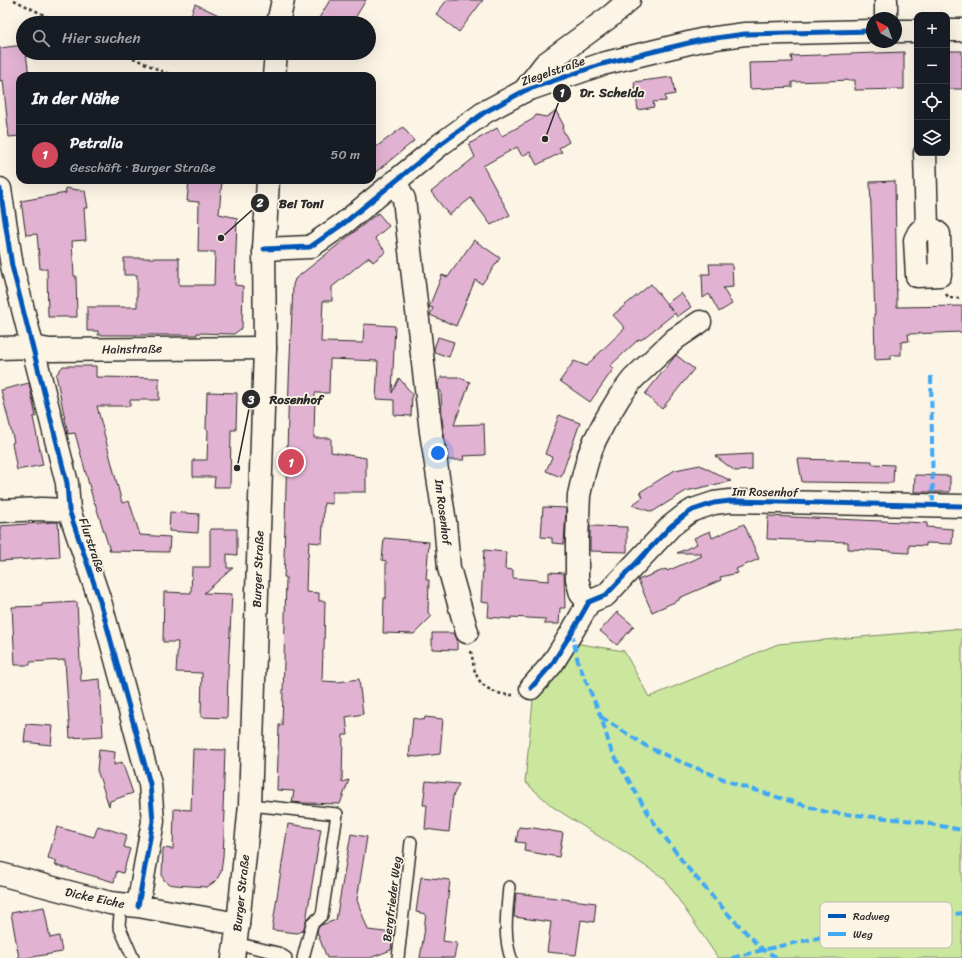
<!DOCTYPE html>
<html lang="de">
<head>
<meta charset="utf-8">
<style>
  :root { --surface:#171b24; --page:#242831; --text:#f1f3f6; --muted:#9ea1a6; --line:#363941; --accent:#d1495b }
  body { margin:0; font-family:Sriracha,sans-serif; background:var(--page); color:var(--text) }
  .controls { position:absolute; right:12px; top:12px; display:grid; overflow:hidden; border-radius:8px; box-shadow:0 4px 16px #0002 }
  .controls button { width:36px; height:36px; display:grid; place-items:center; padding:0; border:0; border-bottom:1px solid var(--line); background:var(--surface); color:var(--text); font:20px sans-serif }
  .compass { position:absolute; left:866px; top:12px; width:36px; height:36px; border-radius:50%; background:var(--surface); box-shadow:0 4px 16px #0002; rotate:319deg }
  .you { position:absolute; left:438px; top:453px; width:14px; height:14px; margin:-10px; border:3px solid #fff; border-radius:50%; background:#1a73e8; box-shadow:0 0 0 6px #1a73e833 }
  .badge { display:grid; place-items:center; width:26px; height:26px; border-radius:50%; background:var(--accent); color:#fff; font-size:13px; font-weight:700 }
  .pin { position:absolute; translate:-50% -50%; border:2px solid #fff; box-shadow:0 1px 4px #0006 }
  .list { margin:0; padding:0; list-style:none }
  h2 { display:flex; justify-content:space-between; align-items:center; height:52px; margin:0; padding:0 16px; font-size:17px }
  h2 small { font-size:13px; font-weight:400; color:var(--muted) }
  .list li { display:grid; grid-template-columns:26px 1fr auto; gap:12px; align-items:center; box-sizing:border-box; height:60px; padding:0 16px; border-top:1px solid var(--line) }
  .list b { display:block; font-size:15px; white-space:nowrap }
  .list p { margin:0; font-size:13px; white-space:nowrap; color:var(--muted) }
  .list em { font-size:13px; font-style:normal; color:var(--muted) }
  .icon { flex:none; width:22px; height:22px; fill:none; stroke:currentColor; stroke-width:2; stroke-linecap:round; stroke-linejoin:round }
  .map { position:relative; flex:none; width:962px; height:958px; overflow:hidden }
  .search { position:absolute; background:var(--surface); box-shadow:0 4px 16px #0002; left:16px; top:16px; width:360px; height:44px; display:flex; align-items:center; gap:10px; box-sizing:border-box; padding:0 14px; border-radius:22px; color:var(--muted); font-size:15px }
  .panel { position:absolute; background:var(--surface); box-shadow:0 4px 16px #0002; left:16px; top:72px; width:360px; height:112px; border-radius:12px }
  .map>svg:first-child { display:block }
  .green { fill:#cbe79e; stroke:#7b8964 }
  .building { fill:#e2b2d2; stroke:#2b2b2b }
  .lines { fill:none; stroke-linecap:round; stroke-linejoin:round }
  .service-casing { stroke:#2b2b2b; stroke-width:14 }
  .minor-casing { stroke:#2b2b2b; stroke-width:25 }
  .tertiary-casing { stroke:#2b2b2b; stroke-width:25 }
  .secondary-casing { stroke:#2b2b2b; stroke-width:25 }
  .path { stroke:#2b2b2b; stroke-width:2.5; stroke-dasharray:3 3; stroke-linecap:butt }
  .service { stroke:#fcf5e5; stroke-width:11 }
  .minor { stroke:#fcf5e5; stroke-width:22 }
  .tertiary { stroke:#fcf5e5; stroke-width:22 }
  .secondary { stroke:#fcf5e5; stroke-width:22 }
  .quiet { stroke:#3fa9f5; stroke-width:4; stroke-dasharray:8 4; stroke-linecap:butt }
  .cycleway-casing { stroke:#fcf5e5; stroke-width:8 }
  .cycleway { stroke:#0057b8; stroke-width:5 }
  .labels { text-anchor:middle; stroke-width:3.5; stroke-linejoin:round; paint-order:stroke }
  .street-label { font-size:12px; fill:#2b2b2b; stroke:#fcf5e5 }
  .key { fill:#fcf5e5; stroke:#bdb8ad; stroke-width:1 }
  .key-label { font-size:11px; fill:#2b2b2b }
  .leader { fill:none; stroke:#2b2b2b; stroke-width:1.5 }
  .callout-dot { fill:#2b2b2b; stroke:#fcf5e5; stroke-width:1.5 }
  .mark-label { font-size:12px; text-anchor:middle; font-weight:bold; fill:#fff }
  .callout-label { font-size:13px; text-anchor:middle; font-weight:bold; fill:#2b2b2b; stroke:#fcf5e5; stroke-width:3.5; stroke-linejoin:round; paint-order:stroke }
</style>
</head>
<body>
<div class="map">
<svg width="962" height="958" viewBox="0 0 962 958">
  <rect width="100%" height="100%" fill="#fcf5e5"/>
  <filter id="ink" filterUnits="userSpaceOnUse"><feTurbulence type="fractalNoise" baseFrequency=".025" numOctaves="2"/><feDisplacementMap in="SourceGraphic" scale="8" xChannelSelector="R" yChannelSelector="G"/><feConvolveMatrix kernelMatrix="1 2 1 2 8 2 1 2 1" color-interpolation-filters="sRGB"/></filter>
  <g filter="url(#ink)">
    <path class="green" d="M953 629 962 630V958H718L664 878 553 807 525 782 534 690 574 643 624 651 649 697 778 644Z"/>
    <path class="building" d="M330 0H366L352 23H316Z
      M447 0H483L459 32 436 14Z
      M195 4 236 23H188Z
      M23 45V53H26L29 76H20V136L9 137 3 80 0 81V48Z
      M947 51H962V89H947Z
      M904 52V89L855 90V80L792 82V87L750 89 749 63 792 62 791 56Z
      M672 77 675 94 665 96 666 101 653 102 654 107 638 110 634 82Z
      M556 111 564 126 562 128 569 142 559 148 562 152 537 165 530 152 522 156 517 147 483 166 510 215 491 225 471 198 449 215 431 192 475 157 469 144 497 128 502 136 533 119 536 115 546 117Z
      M403 127 414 141 372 175V150Z
      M189 180H222L219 214 237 218 235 285 243 286 242 328 234 334 197 333V335H98V331H87V307H137V275H124V258H179V285H214L215 252H198L199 202 187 201Z
      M895 181 897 307 962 306V332L908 334 909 341 901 342V355H891V359L875 360 874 314H875L870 182Z
      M65 188 85 191 88 208H84L86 240 72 241 74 276H76L77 317H48L47 269H40L37 234 26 235 21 201 66 193Z
      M378 213 389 226 375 238 386 252 373 262 369 257 332 287V301H323L321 342 363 343 364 324 395 326 392 393 399 378 412 394 411 416 394 415V400L376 399 378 361 330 359 329 393H315L314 438H331V452L366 458V492H332V504L324 503 322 543 309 542 308 558H307L306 592 319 593V601H325L324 650H323L322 681 338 682 359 679 363 714 346 717 348 735H343L342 782 349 780 340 804 303 803 292 802 294 791 277 790 279 725H282L284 661 286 577H284L285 558H284L289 382 293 285 295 279Z
      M474 240 500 258 482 284 475 280 456 326 430 315 433 308 429 307 442 275 448 277Z
      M709 264H732L733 287 723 288 732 304 719 312 709 294 703 298 702 274H710Z
      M651 284 673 312 667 303 681 293 691 307 677 317 675 313 641 340 639 339 610 366 614 368 590 402 560 381 574 361 587 366 592 360 625 328 613 315Z
      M438 337 454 342 449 357 434 352V349Z
      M676 355 694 369 662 409 645 394Z
      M63 366H96V377L159 378V400H130V406H97L122 503 129 501 140 535 170 537 169 552 110 551 95 503H94L75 433 68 434 56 375Z
      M441 377H458L470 382 454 425 484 424 485 455 463 456 464 460H448L447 446 446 448 442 419 441 391 439 390 438 385Z
      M29 383 36 417H33L43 465 17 470 12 443 14 442 1 390Z
      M207 392 237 393 236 430H231L230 487H214L215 477H193V460H207L208 430 206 429Z
      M559 415 580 423 561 477 546 471 552 457 545 454Z
      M752 454V470L735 471 715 456Z
      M798 459 872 461V464L894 465 893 483 802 482Z
      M700 465 731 481 686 491 652 512 632 505 643 497 640 492 675 470Z
      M915 475 950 476V492H914Z
      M543 507 566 508 564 544 552 543V538L541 537Z
      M170 512 199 514 198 533 169 531Z
      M768 516 927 523V527L953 529 952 544 926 543V546L909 545V553L892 552V551L848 549V542L767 539Z
      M54 522H58L60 557 0 561V526Z
      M744 524 759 559 736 569 738 573 720 577 721 580 679 598V600L652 612 638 580 666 569 667 571 702 556 700 554 702 553H677L697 544 694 538 710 531 712 538Z
      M590 526 627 527V552L590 551Z
      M210 529H237V555L227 554V568H233L204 593 232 594 228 671 227 718 201 717 202 673 176 672 178 642H163L164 592 191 593 192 567H210Z
      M384 538 429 542 426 580H429L428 613 432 616 414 634 383 633 384 598H386V561L382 560Z
      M484 550 506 552 505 569 513 570V578L549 581V572L564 573 565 608H560L559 624H545V619L511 617V619L488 617 489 603 481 602Z
      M77 602 81 681 100 679 103 736 70 738 65 660 30 662V665H15L12 607 42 606V604Z
      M617 612 634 626 617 645 600 631Z
      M432 633H454L457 639V650L432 649Z
      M425 717 443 719 440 754 417 757 409 756 413 718 424 720Z
      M26 724 53 726 51 745 24 742Z
      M193 749 225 750 223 811H225L223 857 221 872 217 879 213 883 207 887 175 885 169 884 164 880 162 876 163 848 173 849 174 809 191 810Z
      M99 750 115 752 114 765 122 762 133 793 110 801 109 806 97 770Z
      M426 781 459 784 453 796 449 832 425 829 427 805H423Z
      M288 824 321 829 306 921 303 931 297 933 272 930Z
      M98 826 127 835 124 847 130 849 123 873 117 871 114 882 55 865 57 861 48 858 57 827 94 837Z
      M519 827 528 828V827L563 833 559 857 524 851 525 843 516 842Z
      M351 834 367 837 357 900 368 930 393 933 391 950 370 958H327L317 932 318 928 321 925 336 920Z
      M421 877 450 880 443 941 457 943 454 958H420L425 928H424L426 914 416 912Z
      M516 893 596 903 594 922 581 920 576 955 547 952 551 922 514 917Z
      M44 907 50 938 59 936 62 952 26 958H19L11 913Z"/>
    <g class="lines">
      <g class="service-casing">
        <path id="service" d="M250 805 337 814 322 915 312 924 303 958
          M509 887C507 911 503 935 511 958
          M121 904 119 926 133 958
          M235 943 278 953 286 958
          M398 958 411 842"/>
      </g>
      <g class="minor-casing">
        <path id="minor" d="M886 0V18
          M524 91 545 64 612 15 629 0
          M925 153 927 228
          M395 181 404 199 431 432 445 522 449 568 467 632
          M0 189 12 266 67 483 69 510 100 601 150 784 153 821 138 906
          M927 228 934 230 939 234 940 275 917 276 915 240 919 232Z
          M0 348 32 347 50 350 265 348
          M0 511 41 509 69 510
          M589 602 581 594 577 579V539L579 495 584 473 589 455 595 440 605 421 620 396 633 379 675 339 700 322
          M531 688 552 664 572 632 589 602 606 595 671 526 685 515 693 510 714 503 730 501 962 506
          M0 874 110 903 138 906 238 924"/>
      </g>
      <g class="tertiary-casing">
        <path id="tertiary" d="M947 30H962
          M896 31H917
          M264 249 310 247 343 224 441 144 485 112 524 91 602 64 701 40 745 34 872 31"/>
      </g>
      <g class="secondary-casing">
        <path id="secondary" d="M278 23 283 0
          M274 76 276 53
          M233 958 238 924 250 805 265 348 264 249 268 180"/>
      </g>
      <path class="path" d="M14 0 60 23
        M122 53 173 76
        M946 294 949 298H962
        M471 651C473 658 473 670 477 676 483 690 499 695 513 695"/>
      <use href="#service" class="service"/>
      <use href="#minor" class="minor"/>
      <use href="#tertiary" class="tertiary"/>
      <use href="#secondary" class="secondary"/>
      <path class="quiet" d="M931 376 933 505
        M572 632 578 662 601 717 611 750 633 788 653 821 686 866 728 914 762 949 778 958
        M601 717 646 746 674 759 738 785 826 812 914 821 962 830
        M732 958C760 950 789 944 818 938 866 928 914 920 962 913"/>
      <g class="cycleway-casing">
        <path id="cycleway" d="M0 189 12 266 67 483 69 510 100 601 150 784 153 821 138 906
          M264 249 310 247 343 224 441 144 485 112 524 91 602 64 701 40 745 34 872 31
          M531 688 552 664 572 632 589 602 606 595 671 526 685 515 693 510 714 503 730 501 962 506"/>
      </g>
      <use href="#cycleway" class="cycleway"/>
    </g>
  </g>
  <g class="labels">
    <g class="street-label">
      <text transform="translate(553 71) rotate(-19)" y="4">Ziegelstraße</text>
      <text transform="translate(132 349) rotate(-1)" y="4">Hainstraße</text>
      <text transform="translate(765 492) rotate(1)" y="4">Im Rosenhof</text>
      <text transform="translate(443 512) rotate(83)" y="4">Im Rosenhof</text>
      <text transform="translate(92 545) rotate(71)" y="4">Flurstraße</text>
      <text transform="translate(258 569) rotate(-88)" y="4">Burger Straße</text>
      <text transform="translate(241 893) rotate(-84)" y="4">Burger Straße</text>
      <text transform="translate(95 898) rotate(12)" y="4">Dicke Eiche</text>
      <text transform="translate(392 899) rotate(-83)" y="4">Bergfrieder Weg</text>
    </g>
  </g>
  <rect x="820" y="902" width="132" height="46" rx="6" class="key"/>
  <rect x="828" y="914" width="18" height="4" fill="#0057b8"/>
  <rect x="828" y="932" width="18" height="4" fill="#3fa9f5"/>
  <g class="key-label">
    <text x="853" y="920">Radweg</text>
    <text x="853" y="938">Weg</text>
  </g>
  <path class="leader" d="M545 139L562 93M221 238L260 203M237 468L251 399"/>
  <g class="callout-dot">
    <circle cx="545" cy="139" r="4"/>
    <circle cx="221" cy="238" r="4"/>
    <circle cx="237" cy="468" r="4"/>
    <circle cx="562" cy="93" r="10"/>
    <circle cx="260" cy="203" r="10"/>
    <circle cx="251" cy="399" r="10"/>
  </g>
  <g class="mark-label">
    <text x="562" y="97">1</text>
    <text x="260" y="207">2</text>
    <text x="251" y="404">3</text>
  </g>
  <g class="callout-label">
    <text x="612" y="97">Dr. Scheida</text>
    <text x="301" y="208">Bei Toni</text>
    <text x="296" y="404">Rosenhof</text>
  </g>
</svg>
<div class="controls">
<button>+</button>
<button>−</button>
<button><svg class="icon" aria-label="locate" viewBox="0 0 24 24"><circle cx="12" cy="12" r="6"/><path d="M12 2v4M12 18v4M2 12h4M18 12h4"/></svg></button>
<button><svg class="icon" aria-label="layers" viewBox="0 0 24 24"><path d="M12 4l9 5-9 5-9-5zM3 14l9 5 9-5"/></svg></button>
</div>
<svg class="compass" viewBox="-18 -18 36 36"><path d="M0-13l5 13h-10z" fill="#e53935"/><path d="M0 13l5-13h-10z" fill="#9ea1a6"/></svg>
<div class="you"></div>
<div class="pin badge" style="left:291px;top:462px">1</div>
<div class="search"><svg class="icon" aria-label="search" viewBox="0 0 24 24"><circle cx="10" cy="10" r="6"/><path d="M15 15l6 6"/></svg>Hier suchen</div>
<section class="panel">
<h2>In der Nähe<small></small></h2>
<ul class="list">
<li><span class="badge">1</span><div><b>Petralia</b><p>Geschäft · Burger Straße</p></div><em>50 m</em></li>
</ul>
</section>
</div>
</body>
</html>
